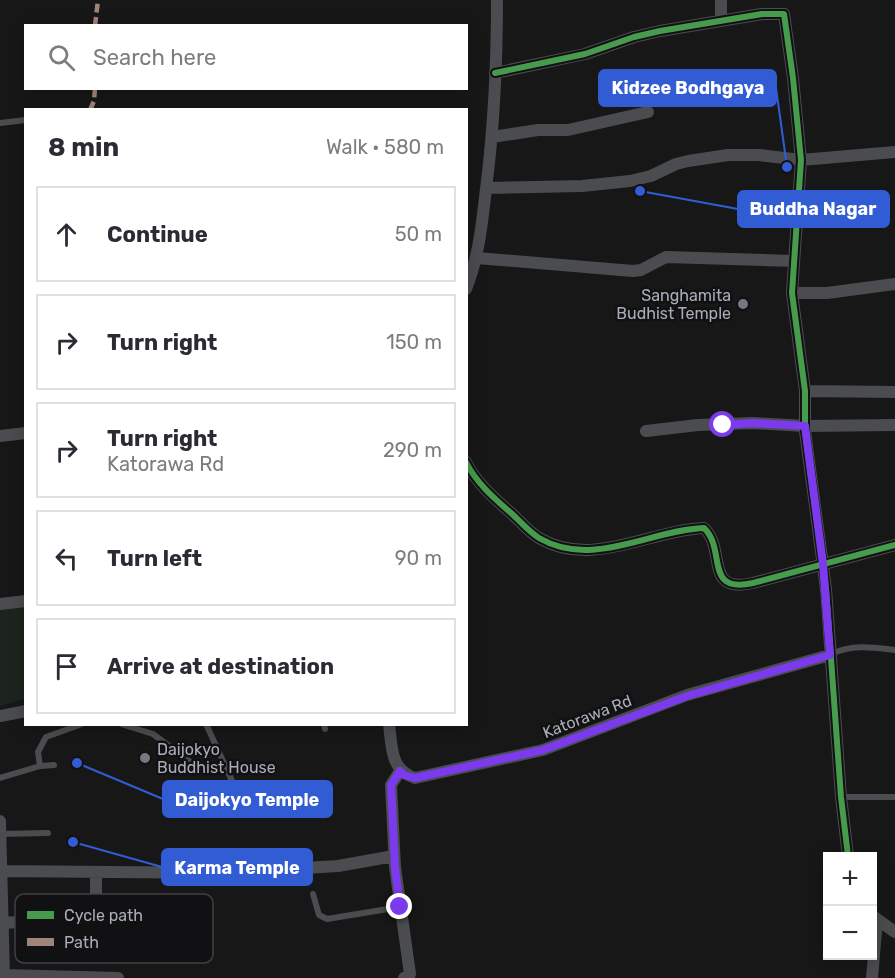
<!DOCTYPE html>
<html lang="en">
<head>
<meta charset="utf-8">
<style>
  :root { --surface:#fff; --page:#f7f7f7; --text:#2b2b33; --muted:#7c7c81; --line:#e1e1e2 }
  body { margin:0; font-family:Rubik,sans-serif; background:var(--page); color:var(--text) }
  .controls { position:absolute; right:18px; bottom:18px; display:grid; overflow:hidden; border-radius:0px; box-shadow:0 3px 15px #0003 }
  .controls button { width:54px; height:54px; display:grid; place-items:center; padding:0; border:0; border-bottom:2px solid var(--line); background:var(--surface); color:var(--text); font:30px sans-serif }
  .stop { position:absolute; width:18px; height:18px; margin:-14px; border:4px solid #7c3aed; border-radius:50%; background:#fff }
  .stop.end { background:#7c3aed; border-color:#fff; box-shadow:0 2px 6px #0008 }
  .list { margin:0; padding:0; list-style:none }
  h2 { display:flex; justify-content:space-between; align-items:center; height:78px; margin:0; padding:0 24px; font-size:26px }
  h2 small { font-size:20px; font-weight:400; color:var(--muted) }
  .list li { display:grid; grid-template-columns:39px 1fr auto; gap:18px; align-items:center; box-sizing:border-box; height:96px; margin:0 12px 12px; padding:0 12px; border:2px solid var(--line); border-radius:0px }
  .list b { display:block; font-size:22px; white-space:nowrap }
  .list p { margin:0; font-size:20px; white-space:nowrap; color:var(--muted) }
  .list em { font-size:20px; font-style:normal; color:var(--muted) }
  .icon { flex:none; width:33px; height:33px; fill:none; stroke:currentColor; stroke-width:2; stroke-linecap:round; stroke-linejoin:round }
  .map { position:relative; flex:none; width:895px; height:978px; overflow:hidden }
  .search { position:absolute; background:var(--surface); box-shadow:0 3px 15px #0003; left:24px; top:24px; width:444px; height:66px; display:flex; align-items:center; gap:15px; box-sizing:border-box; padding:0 21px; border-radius:0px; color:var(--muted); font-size:22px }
  .panel { position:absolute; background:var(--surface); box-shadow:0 3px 15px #0003; left:24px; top:108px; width:444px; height:618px; border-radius:0px }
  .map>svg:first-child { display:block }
  .green { fill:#1d241e }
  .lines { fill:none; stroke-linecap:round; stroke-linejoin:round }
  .lane { stroke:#4b4c50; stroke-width:6 }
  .street { stroke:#4b4c50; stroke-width:12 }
  .quiet { stroke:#a18479; stroke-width:4.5; stroke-dasharray:9 4.5; stroke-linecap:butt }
  .cycleway-casing { stroke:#111113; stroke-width:10 }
  .cycleway { stroke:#469c4c; stroke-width:6 }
  .route { stroke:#7c3aed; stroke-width:8 }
  .poi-dot { fill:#757880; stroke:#111113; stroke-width:2 }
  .labels { text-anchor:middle; stroke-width:5; stroke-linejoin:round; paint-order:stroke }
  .poi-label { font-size:16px; fill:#a8adb8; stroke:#111113; text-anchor:end }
  .street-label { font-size:16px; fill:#a8adb8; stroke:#111113 }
  .key { fill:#111113; stroke:#3e4045; stroke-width:1.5 }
  .key-label { font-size:16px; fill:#a8adb8 }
  .leader { fill:none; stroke:#325cd3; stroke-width:2 }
  .callout-dot { fill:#325cd3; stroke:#111113; stroke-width:2 }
  .callout { fill:#325cd3; stroke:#325cd3; stroke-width:2 }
  .callout-label { font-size:18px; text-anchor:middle; font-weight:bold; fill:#fff }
</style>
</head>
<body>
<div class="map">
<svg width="895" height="978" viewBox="0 0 895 978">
  <rect width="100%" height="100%" fill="#171717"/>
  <path class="green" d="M25 607V699L0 706V609Z"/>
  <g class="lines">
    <path class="lane" d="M0 123 26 120
      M831 654C853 644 871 647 895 650
      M121 724 153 734 193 764
      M206 724 233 783
      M324 724 325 729
      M40 766 38 752 46 737 82 724
      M0 778 40 766 54 765
      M842 797H895
      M1 834 48 833
      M313 894 319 915 327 919 400 907"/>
    <path class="street" d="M721 0V21
      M495 73 585 54 634 37 660 31 762 14H784L793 78 801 160 792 293 805 391V431L826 589 841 797 848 856
      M492 137 538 130H568L648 112
      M486 188 582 186 630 181 651 176 676 164 688 161 728 155H759L801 160 895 152
      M477 258 633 271 641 270 666 257 793 261
      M466 289C479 256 482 223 486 189 494 126 497 63 497 0
      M792 293H827L895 284
      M805 391 895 392
      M646 431 698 425 753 423 805 426 895 425
      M0 436 26 433
      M466 462C476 483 495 499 511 513 520 521 529 532 539 538 592 569 650 530 704 528 727 550 703 594 753 583L895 545
      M0 604 26 601
      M0 716 26 711
      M389 724C392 747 390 770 415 778L543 750 687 695 830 655
      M400 771 391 785 395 867 410 974 404 978
      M0 821 4 978
      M1 871 222 873 338 866 394 856
      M874 917 895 932
      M2 923 94 918 96 911V872
      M4 975 118 978
      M872 978 877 920"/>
    <path class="quiet" d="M95 26 98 0
      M90 110 94 101 95 88"/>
    <g class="cycleway-casing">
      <path id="cycleway" d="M495 73 585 54 634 37 660 31 762 14H784L793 78 801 160 792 293 805 391V431L826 589 841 797 848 856
        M466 462C476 483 495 499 511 513 520 521 529 532 539 538 592 569 650 530 704 528 727 550 703 594 753 583L895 545"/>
    </g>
    <use href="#cycleway" class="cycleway"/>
  </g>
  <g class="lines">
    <path class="route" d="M400 907 395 867 391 785 400 771 404 775 415 778 543 750 687 696 830 655 823 564 805 426 753 423 723 425"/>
  </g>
  <g class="poi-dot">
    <circle cx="743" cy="304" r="6"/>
    <circle cx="145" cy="758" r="6"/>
  </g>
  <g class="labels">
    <g class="poi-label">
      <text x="731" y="301">Sanghamita<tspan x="731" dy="18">Budhist Temple</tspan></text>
      <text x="157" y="755" text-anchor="start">Daijokyo<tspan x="157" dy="18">Buddhist House</tspan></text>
    </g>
    <g class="street-label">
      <text transform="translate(587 716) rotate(-21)" y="6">Katorawa Rd</text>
    </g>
  </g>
  <rect x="15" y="894" width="198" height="69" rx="9" class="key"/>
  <rect x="27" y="911" width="27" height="8" fill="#469c4c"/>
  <rect x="27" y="938" width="27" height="8" fill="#a18479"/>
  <g class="key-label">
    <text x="64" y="921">Cycle path</text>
    <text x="64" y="948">Path</text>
  </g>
  <path class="leader" d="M787 167L776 88M640 191L738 209M77 763L163 799M73 842L162 867"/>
  <g class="callout-dot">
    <circle cx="787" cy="167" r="6"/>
    <circle cx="640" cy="191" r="6"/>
    <circle cx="77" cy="763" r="6"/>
    <circle cx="73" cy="842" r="6"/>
  </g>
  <g class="callout">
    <rect x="599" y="70" width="177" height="36" rx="6"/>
    <rect x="738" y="191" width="151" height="36" rx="6"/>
    <rect x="163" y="781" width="169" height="36" rx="6"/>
    <rect x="162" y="849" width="150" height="36" rx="6"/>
  </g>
  <g class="callout-label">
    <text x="688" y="94">Kidzee Bodhgaya</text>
    <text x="813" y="215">Buddha Nagar</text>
    <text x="247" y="806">Daijokyo Temple</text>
    <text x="237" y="874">Karma Temple</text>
  </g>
</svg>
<div class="controls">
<button>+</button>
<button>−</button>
</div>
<div class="stop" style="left:723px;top:425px"></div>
<div class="stop end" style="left:400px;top:907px"></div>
<div class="search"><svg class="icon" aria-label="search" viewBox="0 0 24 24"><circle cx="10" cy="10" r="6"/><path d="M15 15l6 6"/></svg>Search here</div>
<section class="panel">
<h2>8 min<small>Walk · 580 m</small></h2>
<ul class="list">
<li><svg class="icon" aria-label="ahead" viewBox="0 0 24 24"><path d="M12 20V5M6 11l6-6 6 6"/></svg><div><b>Continue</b></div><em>50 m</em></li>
<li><svg class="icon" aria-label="right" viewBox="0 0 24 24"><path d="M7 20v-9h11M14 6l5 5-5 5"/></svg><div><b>Turn right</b></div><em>150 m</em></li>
<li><svg class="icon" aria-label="right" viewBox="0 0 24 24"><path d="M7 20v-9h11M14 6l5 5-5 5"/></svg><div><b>Turn right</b><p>Katorawa Rd</p></div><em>290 m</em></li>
<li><svg class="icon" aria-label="left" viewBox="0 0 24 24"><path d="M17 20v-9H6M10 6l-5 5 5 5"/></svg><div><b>Turn left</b></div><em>90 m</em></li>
<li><svg class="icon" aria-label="arrive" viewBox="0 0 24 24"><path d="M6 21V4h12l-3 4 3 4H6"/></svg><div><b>Arrive at destination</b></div></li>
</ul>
</section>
</div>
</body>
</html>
